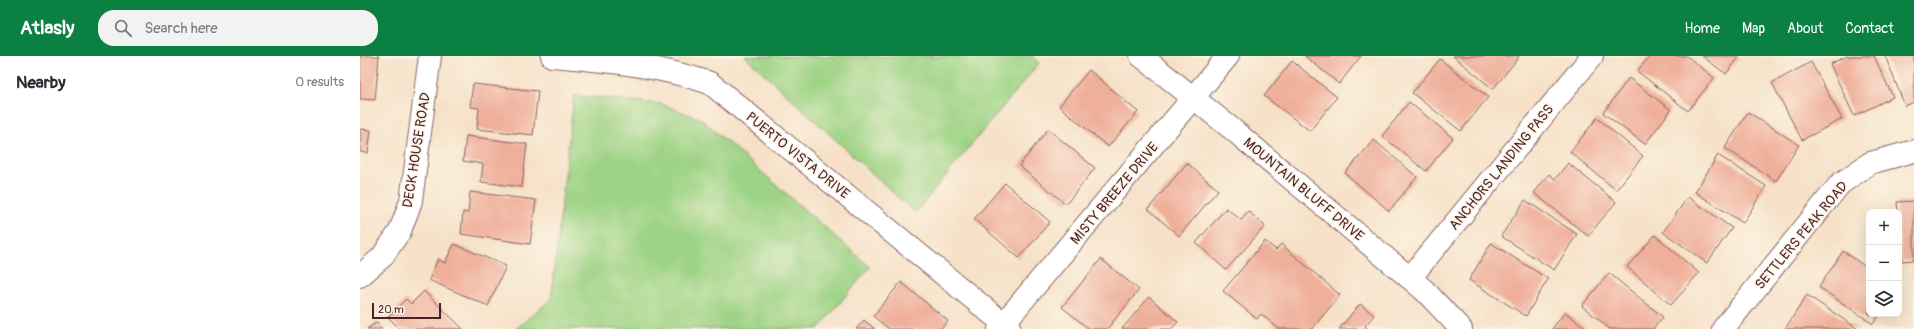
<!DOCTYPE html>
<html lang="en">
<head>
<meta charset="utf-8">
<style>
  :root { --surface:#fff; --page:#f2f2f3; --text:#2b2b33; --muted:#7c7c81; --line:#e1e1e2; --accent:#0b8043 }
  body { margin:0; font-family:Pangolin,sans-serif; background:var(--page); color:var(--text) }
  .controls { position:absolute; right:12px; bottom:12px; display:grid; overflow:hidden; border-radius:8px; box-shadow:0 4px 16px #0002 }
  .controls button { width:36px; height:36px; display:grid; place-items:center; padding:0; border:0; border-bottom:1px solid var(--line); background:var(--surface); color:var(--text); font:20px sans-serif }
  .scale { position:absolute; left:12px; bottom:10px; width:69px; box-sizing:border-box; padding-left:4px; border:2px solid #4a1f2b; border-top:0; font-size:11px; line-height:14px; white-space:nowrap; color:#4a1f2b; -webkit-text-stroke:3px #fcf5e5; paint-order:stroke }
  .list { margin:0; padding:0; list-style:none }
  h2 { display:flex; justify-content:space-between; align-items:center; height:52px; margin:0; padding:0 16px; font-size:17px }
  h2 small { font-size:13px; font-weight:400; color:var(--muted) }
  .icon { flex:none; width:22px; height:22px; fill:none; stroke:currentColor; stroke-width:2; stroke-linecap:round; stroke-linejoin:round }
  .map { position:relative; flex:none; width:1554px; height:273px; overflow:hidden }
  header { display:flex; align-items:center; gap:24px; box-sizing:border-box; height:56px; padding:0 20px; background:var(--accent); color:#fff }
  header strong { font-size:19px }
  nav { display:flex; gap:22px; margin-inline-start:auto; font-size:14px }
  .search { width:280px; height:36px; background:var(--page); display:flex; align-items:center; gap:10px; box-sizing:border-box; padding:0 14px; border-radius:16px; color:var(--muted); font-size:15px }
  main { display:flex }
  aside { flex:1; background:var(--surface) }
  .map>svg:first-child { display:block }
  .green { fill:#9dd384; stroke:#747958 }
  .building { fill:#efb09b }
  .lines { fill:none; stroke-linecap:round; stroke-linejoin:round }
  .minor-casing { stroke:#866362; stroke-width:24 }
  .minor { stroke:#fff; stroke-width:22 }
  .labels { text-anchor:middle; stroke-width:3; stroke-linejoin:round; paint-order:stroke }
  .street-label { font-size:14px; fill:#4a1f2b; stroke:#fcf5e5 }
</style>
</head>
<body>
<header>
<strong>Atlasly</strong>
<div class="search"><svg class="icon" aria-label="search" viewBox="0 0 24 24"><circle cx="10" cy="10" r="6"/><path d="M15 15l6 6"/></svg>Search here</div>
<nav><a>Home</a><a>Map</a><a>About</a><a>Contact</a></nav>
</header>
<main>
<aside>
<h2>Nearby<small>0 results</small></h2>
<ul class="list">
</ul>
</aside>
<div class="map">
<svg width="1554" height="273" viewBox="0 0 1554 273">
  <rect width="100%" height="100%" fill="#fcf5e5"/>
  <filter id="ink" filterUnits="userSpaceOnUse"><feTurbulence type="fractalNoise" baseFrequency=".025" numOctaves="2"/><feDisplacementMap in="SourceGraphic" scale="8" xChannelSelector="R" yChannelSelector="G"/><feConvolveMatrix kernelMatrix="1 2 1 2 8 2 1 2 1" color-interpolation-filters="sRGB"/></filter>
  <filter id="wash" filterUnits="userSpaceOnUse"><feTurbulence type="fractalNoise" baseFrequency=".012" numOctaves="4" result="noise"/><feDisplacementMap in="SourceGraphic" scale="16" xChannelSelector="R" yChannelSelector="G"/><feGaussianBlur stdDeviation="0.9" result="paint"/><feColorMatrix in="noise" values="0 0 0 0 0 0 0 0 0 0 0 0 0 0 0 0 0 1.4 0 .05"/><feComposite in="paint" operator="in"/></filter>
  <g filter="url(#wash)">
    <rect width="100%" height="100%" fill="#f6e1c8"/>
    <path class="green" d="M385 0H673L679 7 555 157Z
      M214 39 301 48 341 63 510 211 458 273H156L191 243Z"/>
    <g id="blocks">
      <path class="building" d="M0 0H19L15 44 0 43Z
        M945 0H1001L979 28Z
        M1093 0H1158L1159 1 1133 33Z
        M1290 0H1327L1354 22 1328 55 1277 15Z
        M1342 0H1380L1366 18Z
        M1487 0H1514L1533 41 1494 60 1470 8Z
        M1525 0H1554V46L1545 50Z
        M1080 3 1128 41 1101 75 1052 37Z
        M932 5 977 41 950 75 904 40Z
        M1451 6 1482 63 1442 84 1412 27Z
        M729 14 778 56 748 91 699 50Z
        M1269 22 1311 54 1285 88 1243 57Z
        M113 28 178 35 173 79 117 73 119 52 110 51Z
        M1049 46 1093 82 1066 115 1022 80Z
        M1388 56 1439 89 1416 125 1365 92Z
        M1237 62 1283 100 1256 134 1210 96Z
        M0 73 11 74 8 97 0 96Z
        M688 73 735 112 706 148 659 110Z
        M106 80 167 88 162 131 121 126 123 108 103 105Z
        M1014 84 1057 121 1029 155 985 117Z
        M1358 99 1406 130 1383 167 1335 136Z
        M827 107 858 134 819 180 788 153Z
        M1208 107 1256 146 1228 180 1174 137 1189 118 1195 123Z
        M645 127 690 166 659 202 614 163Z
        M110 136 176 144 170 188 101 178 103 156 108 157Z
        M1328 141 1372 172 1347 207 1303 176Z
        M1165 144 1217 178 1194 214 1141 180Z
        M1554 145V204L1542 205 1537 146Z
        M866 152 881 164 888 155 905 170 866 214 836 187Z
        M1295 179 1339 217 1311 249 1267 211Z
        M905 185 916 194 921 188 980 239 952 273H919L901 258 897 263 863 235Z
        M1131 187 1188 223 1166 260 1109 224Z
        M94 188 146 210 128 250 69 224 78 203 85 207Z
        M1483 195 1509 213V258H1520L1513 268 1459 231Z
        M741 203 779 234 747 273H729L702 251Z
        M1249 217 1303 261 1293 273H1250L1222 250Z
        M541 226 588 265 581 273H529L513 260Z
        M64 235 103 273H40L28 261 46 243 51 248Z
        M1447 239 1498 273H1425Z
        M789 241 818 266 811 273H762Z
        M1000 248 1014 259 1005 270 1008 273H979Z
        M1205 256 1227 273H1192Z
        M504 264 515 273H496Z
        M17 266 22 273H7Z"/>
    </g>
  </g>
  <g filter="url(#ink)">
    <use href="#blocks" fill-opacity="0" stroke="#866362" stroke-width="1"/>
    <g class="lines">
      <g class="minor-casing">
        <path id="minor" d="M192 0C248 5 296 9 350 27L650 273
          M781 0 872 73 1064 234 1101 273
          M0 220 22 201 40 175 51 145 70 0
          M1050 222 1232 0
          M639 273 868 0
          M1363 273 1480 128 1510 107 1554 95"/>
      </g>
      <use href="#minor" class="minor"/>
    </g>
  </g>
  <g class="labels">
    <g class="street-label">
      <text transform="translate(56 94) rotate(-81)" y="5">DECK HOUSE ROAD</text>
      <text transform="translate(438 99) rotate(39)" y="5">PUERTO VISTA DRIVE</text>
      <text transform="translate(1141 111) rotate(-51)" y="5">ANCHORS LANDING PASS</text>
      <text transform="translate(944 133) rotate(40)" y="5">MOUNTAIN BLUFF DRIVE</text>
      <text transform="translate(754 137) rotate(-50)" y="5">MISTY BREEZE DRIVE</text>
      <text transform="translate(1441 179) rotate(-50)" y="5">SETTLERS PEAK ROAD</text>
    </g>
  </g>
</svg>
<div class="controls">
<button>+</button>
<button>−</button>
<button><svg class="icon" aria-label="layers" viewBox="0 0 24 24"><path d="M12 4l9 5-9 5-9-5zM3 14l9 5 9-5"/></svg></button>
</div>
<div class="scale">20 m</div>
</div>
</main>
</body>
</html>
